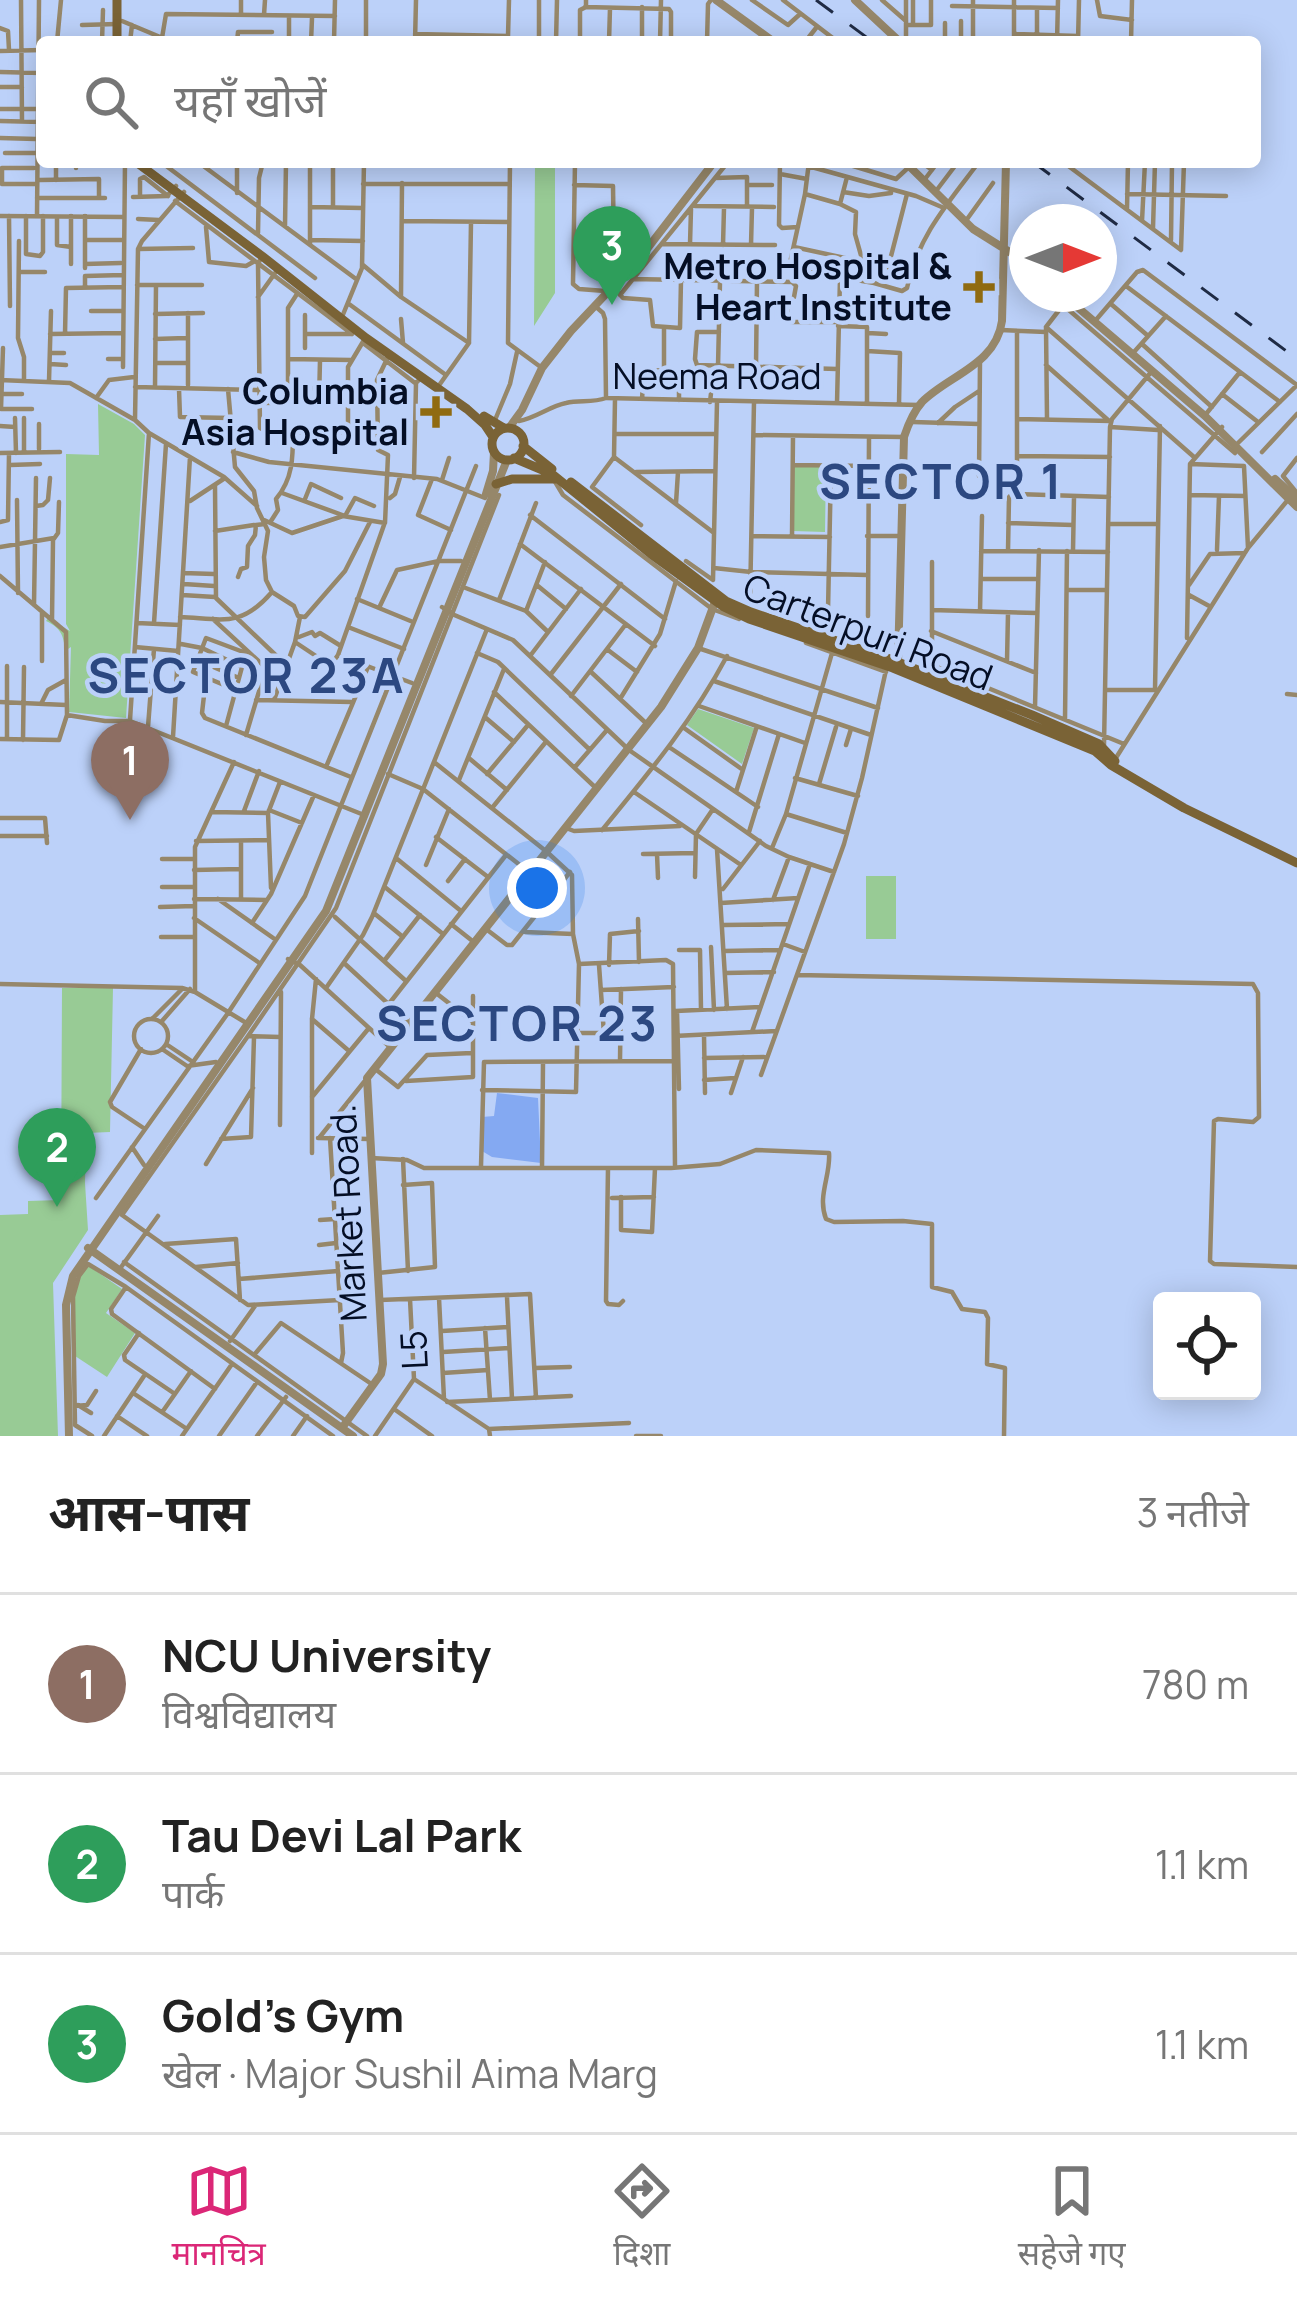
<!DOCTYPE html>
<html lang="hi">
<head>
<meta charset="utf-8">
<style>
  :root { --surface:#fff; --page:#f6f6f6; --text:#222; --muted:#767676; --line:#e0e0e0; --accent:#db2777 }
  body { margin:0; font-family:Manrope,"Noto Sans Devanagari",sans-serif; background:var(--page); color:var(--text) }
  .controls { position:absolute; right:36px; bottom:36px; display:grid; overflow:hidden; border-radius:12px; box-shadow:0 6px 30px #0003 }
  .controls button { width:108px; height:108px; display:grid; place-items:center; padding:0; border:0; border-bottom:3px solid var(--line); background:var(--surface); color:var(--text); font:60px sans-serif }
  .compass { position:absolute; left:1009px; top:204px; width:108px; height:108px; border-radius:50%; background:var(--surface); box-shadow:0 6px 30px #0003; rotate:90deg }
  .you { position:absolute; left:537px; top:888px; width:42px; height:42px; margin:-30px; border:9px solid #fff; border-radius:50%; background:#1a73e8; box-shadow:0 0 0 18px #1a73e833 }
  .badge { display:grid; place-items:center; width:78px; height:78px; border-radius:50%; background:var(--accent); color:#fff; font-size:39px; font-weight:700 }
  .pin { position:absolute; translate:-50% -99px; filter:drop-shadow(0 3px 6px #0008) }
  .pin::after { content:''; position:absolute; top:63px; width:42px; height:36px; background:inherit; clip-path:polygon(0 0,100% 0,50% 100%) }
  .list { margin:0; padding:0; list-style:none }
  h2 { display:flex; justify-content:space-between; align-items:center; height:156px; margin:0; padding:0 48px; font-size:51px }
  h2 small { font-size:39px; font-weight:400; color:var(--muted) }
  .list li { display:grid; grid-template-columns:78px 1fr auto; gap:36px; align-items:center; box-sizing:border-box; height:180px; padding:0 48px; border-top:3px solid var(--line) }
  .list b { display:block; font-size:45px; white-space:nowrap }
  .list p { margin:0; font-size:39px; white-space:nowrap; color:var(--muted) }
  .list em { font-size:39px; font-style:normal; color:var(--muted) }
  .icon { flex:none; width:66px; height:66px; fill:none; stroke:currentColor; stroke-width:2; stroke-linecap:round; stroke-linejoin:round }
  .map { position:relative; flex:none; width:1297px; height:1436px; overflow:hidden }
  .search { position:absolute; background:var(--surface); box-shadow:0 6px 30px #0003; left:36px; right:36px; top:36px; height:132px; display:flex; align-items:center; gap:30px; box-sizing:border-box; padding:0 42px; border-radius:12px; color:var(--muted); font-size:45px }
  .sheet { height:696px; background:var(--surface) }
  nav { display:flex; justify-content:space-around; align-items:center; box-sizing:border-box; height:168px; border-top:3px solid var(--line); background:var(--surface); font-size:33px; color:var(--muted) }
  nav a { display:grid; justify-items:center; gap:6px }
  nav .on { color:var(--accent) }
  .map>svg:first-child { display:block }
  .green { fill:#98cb95 }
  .water { fill:#84a9f2 }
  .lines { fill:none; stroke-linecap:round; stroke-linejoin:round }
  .minor { stroke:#96876a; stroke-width:4.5 }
  .tertiary { stroke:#96876a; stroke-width:8 }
  .secondary { stroke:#7a6336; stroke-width:9 }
  .rail { stroke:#1f2b45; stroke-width:3; stroke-dasharray:21 21; stroke-linecap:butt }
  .poi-dot { fill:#906b11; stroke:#bcd1f9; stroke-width:4.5 }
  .labels { text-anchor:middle; stroke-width:9; stroke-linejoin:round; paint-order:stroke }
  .poi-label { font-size:36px; font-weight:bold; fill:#040e25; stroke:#bcd1f9; text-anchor:end }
  .street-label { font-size:36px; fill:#040e25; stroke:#bcd1f9 }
  .district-label { font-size:48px; font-weight:bold; letter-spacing:3px; fill:#2c4881; stroke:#bcd1f9 }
</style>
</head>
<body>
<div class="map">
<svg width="1297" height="1436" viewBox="0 0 1297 1436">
  <rect width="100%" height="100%" fill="#bcd1f9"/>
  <path class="green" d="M535 162H555V293L534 326Z
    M98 404 134 424 145 435 126 718 69 712 71 647 65 651C64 636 61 628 46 621L48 618 70 631 66 624V454L99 455Z
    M794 465 826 466 825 532 793 531Z
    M698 709 754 728 742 764 687 725Z
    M866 876H896V939H866Z
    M62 988H113L110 1132 86 1133 85 1183 88 1230 53 1283 58 1436H0V1215L28 1214V1201L61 1200Z
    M83 1262 122 1289 106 1313 135 1333 107 1377 72 1354 71 1313Z"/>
  <path class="water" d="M497 1093 538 1098 541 1163 492 1157 482 1151V1117L494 1116Z"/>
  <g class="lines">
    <path class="minor" d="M21 0 22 121
      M752 0 788 25 799 15
      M783 0 838 42
      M882 0 906 21
      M906 0V42
      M1097 0 1100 16 1132 20
      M952 6 1058 8
      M585 7 669 9 671 12V42
      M241 15V0
      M264 15 265 0
      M122 21 172 42
      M961 21V42
      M913 24V0
      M82 25 117 24
      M906 25H931V0
      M0 28 8 31 9 50
      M415 34 508 36 509 0
      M1014 34 1078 36
      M162 38 166 14 335 16
      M57 42 61 0
      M102 42 103 10
      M130 42 132 25
      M237 42 238 32H272
      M289 42V16
      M311 42 312 18
      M334 42 335 0
      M366 42V0
      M415 42 416 0
      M539 42V0
      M556 42 557 0
      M580 42V10L586 7V0
      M609 42 610 8
      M642 42V7
      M660 42 661 0
      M707 42 708 4 711 0
      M805 42 816 28
      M945 42V23
      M973 42V0
      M1014 42V0
      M1037 42V8
      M1057 42 1058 0
      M1078 42 1079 0
      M1131 42 1132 0
      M0 51 42 50
      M0 72 42 73
      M0 87H22
      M0 109H42
      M0 121 42 122
      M0 138 36 139
      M5 153H35
      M76 162V168
      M161 162 315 278
      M198 162 356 279
      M237 162V193
      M310 162V245
      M510 162 508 343 542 368
      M575 162 573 284 579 289 605 291
      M780 162 779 225 782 228 798 227
      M809 162 805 194 790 263 792 269 874 283 902 291 907 288C918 236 948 203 979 162
      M840 162 896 179 910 166
      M921 162 932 170
      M1063 162 1181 250 1184 162
      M808 166 916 196 944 208
      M34 168H2V184H37
      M780 174 807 179
      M715 178 747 177V206
      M925 179 938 162
      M40 180 99 179V198
      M56 180V162
      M363 184H507
      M748 185H772
      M936 191 958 162
      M843 192 869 196 891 193
      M805 194 840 204 856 212 855 234 862 259
      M1127 194 1226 196
      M133 197 167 196 176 186
      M140 197V179L144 177 168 196
      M37 198H105
      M175 201 352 334
      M840 204 847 177
      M695 206 774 207
      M310 207 362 208
      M333 207V162
      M1127 209 1128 162
      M0 216 123 217
      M9 216 10 306
      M26 216V254L40 256 43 252V216
      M37 216 39 0
      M57 218V245L71 247
      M138 219 159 220
      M402 221 509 222
      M1142 221 1145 162
      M965 222 993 183
      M285 226 286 162
      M206 227 209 262 246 266 255 261
      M1153 228 1155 162
      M258 233 259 178 263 162
      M86 240H122
      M310 240 363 241
      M1171 240 1172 162
      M19 241 18 338 24 357V381
      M662 244 775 245
      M690 244 691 209
      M723 245 724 208
      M751 245 752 208
      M794 247 910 272
      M138 249 193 248
      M262 256 258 264 260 428 268 432H377
      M574 256H610L614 252 613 186 574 185
      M71 264V216
      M85 264 121 263
      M889 264 907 194
      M363 265 401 297 469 343
      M85 268V216
      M21 272H45
      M633 279 792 282 796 286 794 297
      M137 285H202
      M85 286V276L123 275
      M1126 286 1280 402
      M613 287 623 298 650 300 653 326 680 328 681 280
      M620 295 728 162
      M258 297 278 269
      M401 297 402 183
      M787 303 788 322H836
      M349 304 446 375
      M1111 304 1147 335
      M1063 305 1235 453
      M595 306 603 313 605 319 606 398
      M91 311H122
      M155 314 203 313
      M305 315V334H352
      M342 317 362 268 364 162
      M401 319 403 343
      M1095 321 1137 272 1143 270 1297 385
      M838 326 867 327V404
      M1046 327 1194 457
      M1001 330 1046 332
      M719 332H697L695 359 697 365 837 369
      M868 333 886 334
      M50 334 122 333
      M65 334 66 288 123 287
      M155 339 186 338
      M363 343 415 383
      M1142 344 1212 407
      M305 348V334
      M867 351 900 353 899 404
      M1134 352 1166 316
      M50 353H64
      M108 359H123
      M288 359 351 360
      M157 363H188
      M50 364 66 365
      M1046 365 1108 420
      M718 366 720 282
      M756 366 757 281
      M123 367 125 162
      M664 369V328
      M0 380 70 383 135 420 149 433 224 477 257 506
      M49 381 51 311
      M440 384 469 343 471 222
      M188 385V313
      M135 387 259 390
      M155 387 156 285
      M179 389 180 417 230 418
      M228 389 235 467 254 491 257 508 268 531 264 557 266 580 272 592 294 606 298 616 305 617 345 571 370 522
      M289 389 319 388
      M3 394H22
      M1222 394 1258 422
      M96 398 109 380 134 377
      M615 399 614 457 592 487 641 525
      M642 399 644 370 679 371V400
      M288 402V308L297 294
      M319 402 320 360
      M710 402 714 367
      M259 403 348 402
      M837 403 840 278
      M1 409 3 348
      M2 409H32
      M1206 414 1240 372
      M15 418 16 453
      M1017 419 1111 421
      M1047 419 1046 327 1063 305
      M135 420 138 249 142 241 184 192
      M495 420 510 384 517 352
      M519 421C536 418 550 406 566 403 580 400 593 403 606 398L919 405
      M913 422 979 424
      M938 423 955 407 979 391
      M39 424V449
      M0 426 15 427
      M1110 427 1158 430
      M348 432V367L364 340
      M616 434H716
      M754 435 904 437
      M1238 443 1297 385
      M24 452V418
      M233 452 269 462 437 479 485 498
      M1262 452 1297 414
      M0 453 60 452
      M1019 456 1110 457
      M614 457 714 533
      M1297 458 1283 476 1297 493
      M1190 464 1244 466 1248 548
      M10 465 40 464
      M793 465 869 466
      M1017 465V331
      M636 472 714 471
      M979 476 980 361
      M414 478 416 383 421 378
      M432 479 418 515 451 530
      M442 480 449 458
      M554 480 563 495 712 609 739 619
      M215 486 216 598 286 665
      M282 493 345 516 355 498 374 506
      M1191 495 1245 496
      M390 498 395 494 400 477
      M305 499 311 484 341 498
      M17 500 18 593
      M190 501 225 478
      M676 503 678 472
      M36 506 43 505 48 500 50 478
      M530 515 665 619
      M264 520 292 533 343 516 385 523 388 455 378 450 377 380 387 359
      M271 521 278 510 276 499C293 479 293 457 293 432
      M0 522 8 520 9 453
      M1008 523 1073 525
      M1110 524H1158
      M215 531 254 525
      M752 536 830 537
      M792 536 793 436
      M867 536H900
      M520 544 655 646
      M0 547 54 538
      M1217 550 1219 496
      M981 551 1108 552
      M1008 551 1009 497 1012 494 1109 497
      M1073 551 1074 497
      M686 561 713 580 717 402
      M932 562V665L1124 744
      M714 568 751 572 867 575
      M183 573 214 574
      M0 576 66 632 67 715 105 721H130L364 815
      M238 577 241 569 247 567 248 546 255 535 256 525 265 524
      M981 579H1038
      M184 584 214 586
      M1189 585 1210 554 1245 553
      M538 586 566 609
      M463 587 526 611 548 632
      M1067 590H1107
      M182 595 215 597
      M1189 595 1211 607
      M357 599 413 622
      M499 600 536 503
      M750 602 754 402
      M34 605 36 478
      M442 607 452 614 513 640 629 750 766 846 789 857 834 872
      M379 608 397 570 439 561H461
      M932 610 1037 613
      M526 611 545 562
      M828 611 831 466
      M980 611 982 516
      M42 612V661
      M868 616 869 437
      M180 617C223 619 241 628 272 592
      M213 619 266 668 246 735
      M52 620 53 540 58 533 59 502
      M137 623 180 625
      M154 623 166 444
      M348 627 404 649
      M931 631 1036 673
      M299 637 312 632 315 636 320 633 341 646
      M1187 638 1190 464 1222 427
      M295 642 319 658 333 662 338 655 412 683
      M806 643 886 672
      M181 644 202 648 242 667
      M135 647 178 651
      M698 648 878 708
      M608 650 637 672
      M477 653 498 662 590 750
      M338 655 384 525
      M530 656 581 589
      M197 660 239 678
      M1007 661 1008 613
      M7 666V739
      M591 672 648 725
      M551 674 621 584
      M206 678 202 713 205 718 351 777
      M714 681 871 735
      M236 690 193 672 206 638 246 653
      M1106 690H1155
      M1155 690 1160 426
      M494 692 597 789
      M1287 694 1297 695
      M571 696 626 624
      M620 699 660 634 676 581
      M256 700 352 702
      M274 700 295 642 300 617
      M0 702 66 705
      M41 704 48 690 66 680
      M699 706 805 743
      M1035 707 1039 550
      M486 718 514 742
      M1065 719 1067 551
      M130 720 149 433
      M226 726 245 656
      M148 727 154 649
      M684 728 743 770
      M173 737 190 457
      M0 739 59 740 67 715
      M23 740 24 667
      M846 745 851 729
      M1104 745 1110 427 1112 419 1152 371
      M669 747 758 807
      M470 759 507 790
      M1114 761 1248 548 1287 501
      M434 762 547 852 572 875 573 934 579 964 666 960 673 964 675 1167
      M326 767 368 667
      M575 767 607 730
      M388 774 423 789 530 873
      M487 774 528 725
      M795 778 858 796
      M459 780 504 669
      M819 784 836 727
      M634 792 741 865
      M736 792 756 729
      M492 808 545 743
      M269 810 302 823
      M244 811 259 771
      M211 812 268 813
      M786 814 847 833
      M0 818H45L47 843
      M566 828 574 831 680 826
      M602 830C648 774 693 720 727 656
      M749 832 779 734
      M0 836H47
      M436 837 488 877
      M196 841 269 840
      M241 841V899
      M772 848 786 814 832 653
      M717 849 727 1009
      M643 854 695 853
      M657 854 658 878
      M396 858 461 911
      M162 859H194
      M426 865 449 809
      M194 870 241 869
      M695 877 696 834 713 809
      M448 881 465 859
      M162 887H194
      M271 888 268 813 280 782
      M386 888 443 934
      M723 889 760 841
      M194 899 266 900
      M218 899 276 940
      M773 900 789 857
      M721 903 798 898
      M160 907 194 906
      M375 914 403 937
      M335 917 406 981
      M194 918 258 962
      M638 919 639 962
      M252 923 271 894 314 795
      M451 924 475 943
      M723 925 789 924
      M486 929 507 945H512L570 872
      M525 932 573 934
      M161 937H194
      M783 944 805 952
      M711 947 714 1010
      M679 950H700L701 1010
      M724 951 779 950
      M288 959 300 965 391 1048
      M384 961 420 915
      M344 963 410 1024
      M599 965 604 1034
      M609 965 610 934 639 931
      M725 973 774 972
      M797 975 1253 984 1258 993 1259 1117 1253 1122 1218 1119 1214 1121 1210 1261 1214 1264 1297 1267
      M0 984 182 988 195 992 248 1024
      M326 988 363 935 372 917 487 629
      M601 990 674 987
      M195 992V847L234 762
      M436 993 473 1022
      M388 1005 506 855
      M676 1011 760 1007
      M677 1011 679 1089
      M152 1019 182 989
      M312 1019 349 1051
      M134 1036a17 17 0 1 1 34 0a17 17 0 1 1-34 0Z
      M162 1021 190 989
      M752 1032 810 864
      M578 1033H620
      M704 1035 705 1093
      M248 1036 336 908 499 495
      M674 1036 776 1031
      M280 1037 248 1036 122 1215 248 1305 340 1300
      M166 1044 190 1060
      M141 1049 110 1102 112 1107 145 1129
      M162 1049 187 1066 216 1062
      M704 1058 764 1057
      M620 1061 621 989
      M374 1068 398 1087 427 1055 472 1053
      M761 1075 844 844 862 778 886 670
      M704 1080 735 1078
      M406 1081 473 1077V996
      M482 1090 576 1092 579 964
      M731 1093 743 1057
      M312 1097 369 1028
      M280 1125 281 992
      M318 1138 370 1139
      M319 1138 364 1082
      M330 1138 343 1353 341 1363
      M221 1139 251 1137 254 1037
      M132 1147 144 1165
      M312 1153V1019L316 979
      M371 1158 407 1160 424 1168H671L720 1164 756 1150 829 1153C831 1175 817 1196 826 1219L834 1222 903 1221 932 1224V1287L952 1292 962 1309 985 1312 988 1318 987 1364 1005 1368 1004 1436
      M403 1159 408 1271
      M206 1164 253 1088
      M481 1166 484 1062 674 1061
      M542 1168 543 1063
      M608 1168 606 1301 608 1304 619 1305 623 1301
      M621 1197V1230L652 1232 655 1168
      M96 1198 228 1013 305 896 476 466
      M612 1198 654 1197
      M320 1220 335 1219
      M165 1244 236 1239 240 1300
      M319 1245 336 1243
      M124 1262 367 1436
      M196 1267 238 1263
      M119 1270 158 1216
      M378 1273 435 1267 432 1183 403 1185
      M239 1279 338 1271
      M126 1287 111 1309 112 1314 215 1389
      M507 1297 512 1399
      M439 1298 444 1399
      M380 1300 530 1294 536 1398
      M485 1328 490 1400
      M442 1331 508 1327
      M139 1333 124 1355 125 1360 175 1394
      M230 1341 255 1306
      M443 1352 509 1348
      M254 1355 281 1323 373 1385
      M535 1368 570 1367
      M443 1373 488 1370
      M414 1379 489 1429 490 1436
      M133 1393 187 1429
      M447 1402 571 1396
      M78 1405 91 1413
      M75 1406 87 1405 96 1391
      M394 1409 432 1436
      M163 1411 191 1371
      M117 1416 147 1436
      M489 1429 629 1423
      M92 1436 75 1425 73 1297 79 1276 88 1264 126 1287 333 1436
      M104 1436 144 1376
      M182 1436 232 1364
      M219 1436 257 1382
      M257 1436 286 1397
      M293 1436 307 1416
      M375 1436 414 1379 410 1299
      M636 1436H661"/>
    <path class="tertiary" d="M716 0 774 42
      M855 0 900 42
      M905 162 973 229 1027 263
      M1062 294 1205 416 1297 507
      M509 428 522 410 542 368 571 331 640 258 714 162
      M1275 479 1297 499
      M486 494 493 471 494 452
      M898 662 904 437C908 425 913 412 922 402 949 375 996 365 1002 321L1006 162
      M88 1248 353 1436
      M342 1428 381 1374 383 1364 367 1078 661 707 698 648 716 599
      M69 1436 66 1305 73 1276 326 911 507 460"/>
    <path class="secondary" d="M117 0V42
      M136 162 262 256 366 338 467 409 485 425 493 437
      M484 416 504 428
      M492 444a16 16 0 1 1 32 0a16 16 0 1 1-32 0Z
      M523 446 552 469
      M514 458 552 474 651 554 724 607 749 619 893 668 1095 751 1111 765 1184 808 1297 863
      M571 482 726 601 751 612 890 659 1032 715 1099 744 1115 761
      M496 484 512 479H555"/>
    <path class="rail" d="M816 0 873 42
      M1033 162 1297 359"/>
  </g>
  <g class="poi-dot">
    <path d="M973 269h12v12h12v12h-12v12h-12v-12h-12v-12h12z"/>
    <path d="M430 394h12v12h12v12h-12v12h-12v-12h-12v-12h12z"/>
  </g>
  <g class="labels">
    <g class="poi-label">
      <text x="952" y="279">Metro Hospital &amp;<tspan x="952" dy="41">Heart Institute</tspan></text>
      <text x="409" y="404">Columbia<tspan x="409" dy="41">Asia Hospital</tspan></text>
    </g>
    <g class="street-label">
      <text x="717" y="389">Neema Road</text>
      <text transform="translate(868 632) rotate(21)" y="13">Carterpuri Road</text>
      <text transform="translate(348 1213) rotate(-93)" y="13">Market Road.</text>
      <text transform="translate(414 1350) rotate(-93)" y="13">L5</text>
    </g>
    <g class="district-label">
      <text x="942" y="499">SECTOR 1</text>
      <text x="247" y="693">SECTOR 23A</text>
      <text x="518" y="1041">SECTOR 23</text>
    </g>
  </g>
</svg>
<div class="controls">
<button><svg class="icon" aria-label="locate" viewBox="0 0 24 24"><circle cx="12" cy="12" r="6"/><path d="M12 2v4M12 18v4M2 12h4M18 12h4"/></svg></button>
</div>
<svg class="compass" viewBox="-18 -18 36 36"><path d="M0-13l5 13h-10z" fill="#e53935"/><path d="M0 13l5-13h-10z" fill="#767676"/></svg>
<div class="you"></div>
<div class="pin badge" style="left:130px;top:820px;background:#8d6e63">1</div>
<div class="pin badge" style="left:57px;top:1207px;background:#2e9e5b">2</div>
<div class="pin badge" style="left:612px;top:305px;background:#2e9e5b">3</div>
<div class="search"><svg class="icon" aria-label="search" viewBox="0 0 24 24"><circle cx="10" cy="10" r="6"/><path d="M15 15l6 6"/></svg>यहाँ खोजें</div>
</div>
<section class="sheet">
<h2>आस-पास<small>3 नतीजे</small></h2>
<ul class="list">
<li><span class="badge" style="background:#8d6e63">1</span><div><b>NCU University</b><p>विश्वविद्यालय</p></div><em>780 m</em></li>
<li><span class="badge" style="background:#2e9e5b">2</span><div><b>Tau Devi Lal Park</b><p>पार्क</p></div><em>1.1 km</em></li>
<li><span class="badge" style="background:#2e9e5b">3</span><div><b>Gold's Gym</b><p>खेल · Major Sushil Aima Marg</p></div><em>1.1 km</em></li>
</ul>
</section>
<nav>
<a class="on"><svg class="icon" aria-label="map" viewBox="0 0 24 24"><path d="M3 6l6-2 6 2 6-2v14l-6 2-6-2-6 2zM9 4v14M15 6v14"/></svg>मानचित्र</a>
<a><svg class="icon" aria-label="directions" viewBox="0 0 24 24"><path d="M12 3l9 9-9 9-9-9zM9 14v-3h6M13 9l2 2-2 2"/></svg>दिशा</a>
<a><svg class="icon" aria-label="saved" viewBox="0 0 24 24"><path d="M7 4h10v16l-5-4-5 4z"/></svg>सहेजे गए</a>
</nav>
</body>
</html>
